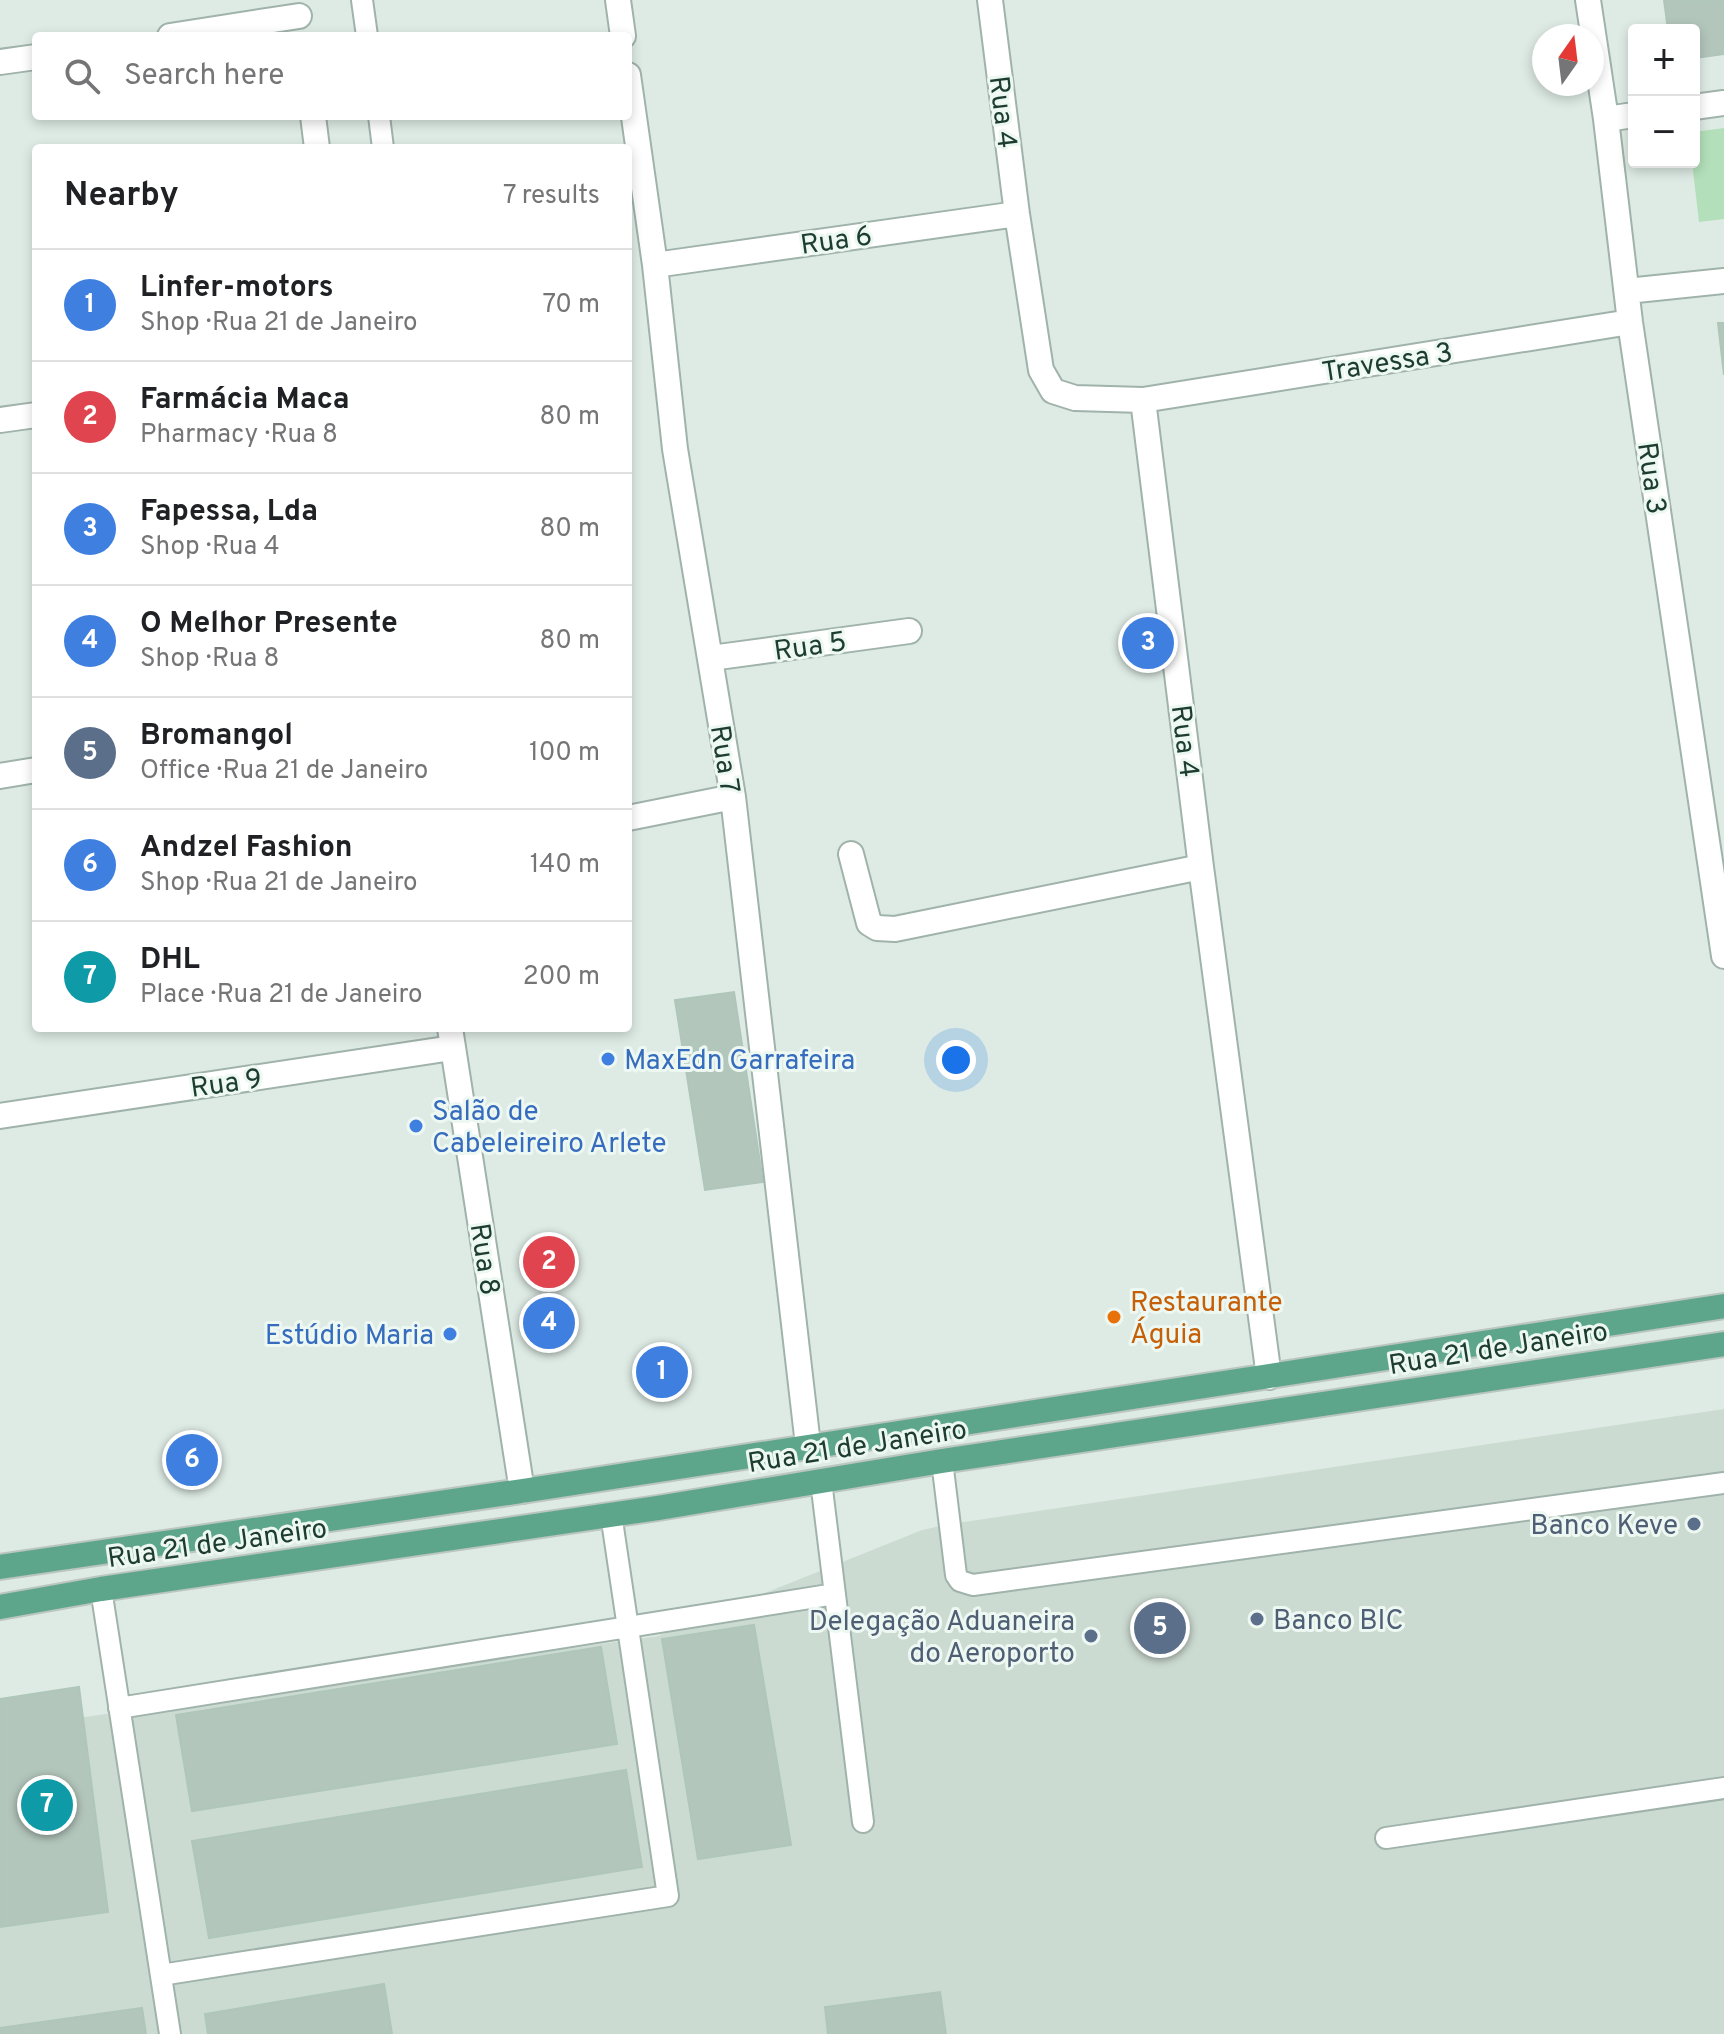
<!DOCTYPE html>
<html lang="en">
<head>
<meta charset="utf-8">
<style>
  :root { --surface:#fff; --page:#f2f2f2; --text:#202124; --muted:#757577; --line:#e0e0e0; --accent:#843e34 }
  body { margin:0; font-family:Overpass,sans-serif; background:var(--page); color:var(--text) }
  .controls { position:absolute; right:24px; top:24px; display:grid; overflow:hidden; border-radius:8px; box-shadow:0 4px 12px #0003 }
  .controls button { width:72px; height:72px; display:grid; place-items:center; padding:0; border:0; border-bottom:2px solid var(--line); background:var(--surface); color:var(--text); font:40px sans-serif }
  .compass { position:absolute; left:1532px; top:24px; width:72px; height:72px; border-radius:50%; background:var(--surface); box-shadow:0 4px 12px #0003; rotate:14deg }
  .you { position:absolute; left:956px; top:1060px; width:28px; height:28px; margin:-20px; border:6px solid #fff; border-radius:50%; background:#1a73e8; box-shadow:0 0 0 12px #1a73e833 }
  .badge { display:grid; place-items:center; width:52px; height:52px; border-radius:50%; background:var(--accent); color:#fff; font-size:26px; font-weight:700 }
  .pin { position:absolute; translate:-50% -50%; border:4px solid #fff; box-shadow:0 2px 8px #0006 }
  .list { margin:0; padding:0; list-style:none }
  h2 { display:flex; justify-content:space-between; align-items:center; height:104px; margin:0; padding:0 32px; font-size:34px }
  h2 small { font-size:26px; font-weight:400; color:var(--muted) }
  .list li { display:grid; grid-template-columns:52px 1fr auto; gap:24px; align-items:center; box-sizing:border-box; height:112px; padding:0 32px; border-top:2px solid var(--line) }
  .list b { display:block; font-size:30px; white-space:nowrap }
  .list p { margin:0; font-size:26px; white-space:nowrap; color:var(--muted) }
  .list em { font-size:26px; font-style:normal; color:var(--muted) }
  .icon { flex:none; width:44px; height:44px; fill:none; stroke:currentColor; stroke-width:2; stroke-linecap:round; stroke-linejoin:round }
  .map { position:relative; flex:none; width:1724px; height:2034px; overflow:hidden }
  .search { position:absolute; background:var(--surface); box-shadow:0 4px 12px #0003; left:32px; top:32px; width:600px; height:88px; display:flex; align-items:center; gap:20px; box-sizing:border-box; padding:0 28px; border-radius:8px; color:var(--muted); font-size:30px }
  .panel { position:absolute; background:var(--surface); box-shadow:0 4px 12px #0003; left:32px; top:144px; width:600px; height:888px; border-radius:8px }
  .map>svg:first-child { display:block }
  .built { fill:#ccdbd2 }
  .green { fill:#b3e0ba }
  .building { fill:#b3c6bc; stroke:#afc6ba; stroke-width:2 }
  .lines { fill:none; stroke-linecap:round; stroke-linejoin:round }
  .service-casing { stroke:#a0b3ab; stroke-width:24 }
  .minor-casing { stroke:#a0b3ab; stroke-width:28 }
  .primary-casing { stroke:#bbc5c1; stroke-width:28 }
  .service { stroke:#fff; stroke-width:20 }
  .minor { stroke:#fff; stroke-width:24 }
  .primary { stroke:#5da68b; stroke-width:24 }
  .shop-dot { fill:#3f7fe0; stroke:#eef8f2; stroke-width:3 }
  .food-dot { fill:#e8710a; stroke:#eef8f2; stroke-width:3 }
  .service-dot { fill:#5c6f8a; stroke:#eef8f2; stroke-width:3 }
  .labels { text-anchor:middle; stroke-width:6; stroke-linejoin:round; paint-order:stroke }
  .street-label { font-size:28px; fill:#1d3d31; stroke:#eef8f2 }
  .shop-label { font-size:28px; fill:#366cbe; stroke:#eef8f2; text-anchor:start }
  .food-label { font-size:28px; fill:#c56008; stroke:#eef8f2; text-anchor:start }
  .service-label { font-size:28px; fill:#4e5e75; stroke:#eef8f2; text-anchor:end }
</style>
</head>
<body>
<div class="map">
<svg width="1724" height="2034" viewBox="0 0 1724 2034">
  <rect width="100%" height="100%" fill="#deebe4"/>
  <path class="built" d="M1724 1409V2034H0V1729L658 1636 922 1530 950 1524Z"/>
  <path class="green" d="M1724 128V219L1699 222 1692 162 1694 132Z"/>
  <path class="building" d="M1664 0H1724V54L1694 58V30H1668Z
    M1718 323H1724V375Z
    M734 992 763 1182 705 1190 675 1000Z
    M754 1625 791 1845 698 1859 662 1639Z
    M601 1647 617 1744 192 1811 176 1715Z
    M79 1687 108 1912 0 1927V1699Z
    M626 1770 642 1867 209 1938 192 1841Z
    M384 1984 392 2034H208L205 2014Z
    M940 1992 946 2034H828L825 2007Z
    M142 2008 146 2034H0V2028Z"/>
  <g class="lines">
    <g class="service-casing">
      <path id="service" d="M362 0 367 36
        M379 116 383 148
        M942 1461 956 1575 960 1581 973 1585 1724 1483
        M821 1481 863 1822
        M101 1589 170 2034
        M119 1708 835 1594
        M1386 1838 1724 1788
        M161 1975 668 1896 611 1514"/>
    </g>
    <g class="minor-casing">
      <path id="minor" d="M618 0 623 36
        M990 0 1017 214 1041 370 1053 391 1075 398 1143 400 1630 322
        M1588 0 1606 119 1630 322 1724 956
        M170 36 299 16
        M0 62 36 57
        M628 75 655 265 675 449 733 797 808 1445
        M1694 107 1724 103
        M313 116 317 148
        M1606 119 1634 115
        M655 265 1017 214
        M1627 291 1724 281
        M1143 400 1201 867 1269 1377
        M0 420 36 415
        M711 658 909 631
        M0 776 36 770
        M628 818 733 797
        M851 854 869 923 877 928 895 929 1201 867
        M450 1028 522 1491
        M0 1116 452 1048"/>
    </g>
    <g class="primary-casing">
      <path id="primary" d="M0 1567 522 1491 1724 1306
        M0 1607 101 1589 658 1508 942 1461 1724 1344"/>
    </g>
    <use href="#service" class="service"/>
    <use href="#minor" class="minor"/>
    <use href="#primary" class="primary"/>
  </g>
  <g class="shop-dot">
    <circle cx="608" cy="1059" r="8"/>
    <circle cx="416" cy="1126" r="8"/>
    <circle cx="450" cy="1334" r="8"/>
  </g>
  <circle class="food-dot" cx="1114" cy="1317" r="8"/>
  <g class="service-dot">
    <circle cx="1694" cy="1524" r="8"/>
    <circle cx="1257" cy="1619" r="8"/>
    <circle cx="1091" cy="1636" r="8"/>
  </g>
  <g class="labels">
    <g class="street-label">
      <text transform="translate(1004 112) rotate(83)" y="10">Rua 4</text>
      <text transform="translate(836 239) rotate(-8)" y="10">Rua 6</text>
      <text transform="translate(1387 361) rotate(-9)" y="10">Travessa 3</text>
      <text transform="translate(1653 478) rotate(82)" y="10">Rua 3</text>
      <text transform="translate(810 645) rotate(-8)" y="10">Rua 5</text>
      <text transform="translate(1186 741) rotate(83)" y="10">Rua 4</text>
      <text transform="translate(726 759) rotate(81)" y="10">Rua 7</text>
      <text transform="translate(226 1082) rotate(-8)" y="10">Rua 9</text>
      <text transform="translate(486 1259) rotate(81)" y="10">Rua 8</text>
      <text transform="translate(1498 1347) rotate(-9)" y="10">Rua 21 de Janeiro</text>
      <text transform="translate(857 1445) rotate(-9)" y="10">Rua 21 de Janeiro</text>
      <text transform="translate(217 1542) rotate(-8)" y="10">Rua 21 de Janeiro</text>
    </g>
    <g class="shop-label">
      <text x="624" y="1069">MaxEdn Garrafeira</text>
      <text x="432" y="1120">Salão de<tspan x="432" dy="32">Cabeleireiro Arlete</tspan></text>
      <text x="434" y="1344" text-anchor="end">Estúdio Maria</text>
    </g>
    <g class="food-label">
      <text x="1130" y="1311">Restaurante<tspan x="1130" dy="32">Águia</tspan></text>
    </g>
    <g class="service-label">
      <text x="1678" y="1534">Banco Keve</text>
      <text x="1273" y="1629" text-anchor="start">Banco BIC</text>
      <text x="1075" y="1630">Delegação Aduaneira<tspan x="1075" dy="32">do Aeroporto</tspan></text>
    </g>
  </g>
</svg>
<div class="controls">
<button>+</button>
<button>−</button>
</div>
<svg class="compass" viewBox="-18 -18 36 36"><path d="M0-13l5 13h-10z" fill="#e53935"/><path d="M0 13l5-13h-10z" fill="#757577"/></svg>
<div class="you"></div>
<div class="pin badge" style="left:662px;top:1372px;background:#3f7fe0">1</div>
<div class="pin badge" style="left:549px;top:1262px;background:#e0444e">2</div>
<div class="pin badge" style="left:1148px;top:643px;background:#3f7fe0">3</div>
<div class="pin badge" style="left:549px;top:1323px;background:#3f7fe0">4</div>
<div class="pin badge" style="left:1160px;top:1628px;background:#5c6f8a">5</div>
<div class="pin badge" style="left:192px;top:1460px;background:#3f7fe0">6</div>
<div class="pin badge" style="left:47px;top:1805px;background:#0f9aa8">7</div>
<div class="search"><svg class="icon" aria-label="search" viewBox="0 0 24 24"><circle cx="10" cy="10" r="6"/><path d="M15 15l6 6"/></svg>Search here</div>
<section class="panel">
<h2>Nearby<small>7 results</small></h2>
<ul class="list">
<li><span class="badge" style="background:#3f7fe0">1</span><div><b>Linfer-motors</b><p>Shop · Rua 21 de Janeiro</p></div><em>70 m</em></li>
<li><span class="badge" style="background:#e0444e">2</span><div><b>Farmácia Maca</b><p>Pharmacy · Rua 8</p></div><em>80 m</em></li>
<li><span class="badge" style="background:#3f7fe0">3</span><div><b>Fapessa, Lda</b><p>Shop · Rua 4</p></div><em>80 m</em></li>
<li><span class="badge" style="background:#3f7fe0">4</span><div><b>O Melhor Presente</b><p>Shop · Rua 8</p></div><em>80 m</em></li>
<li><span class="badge" style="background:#5c6f8a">5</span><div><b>Bromangol</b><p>Office · Rua 21 de Janeiro</p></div><em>100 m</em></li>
<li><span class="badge" style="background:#3f7fe0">6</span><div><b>Andzel Fashion</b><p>Shop · Rua 21 de Janeiro</p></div><em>140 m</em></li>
<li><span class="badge" style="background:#0f9aa8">7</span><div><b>DHL</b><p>Place · Rua 21 de Janeiro</p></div><em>200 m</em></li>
</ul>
</section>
</div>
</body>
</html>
